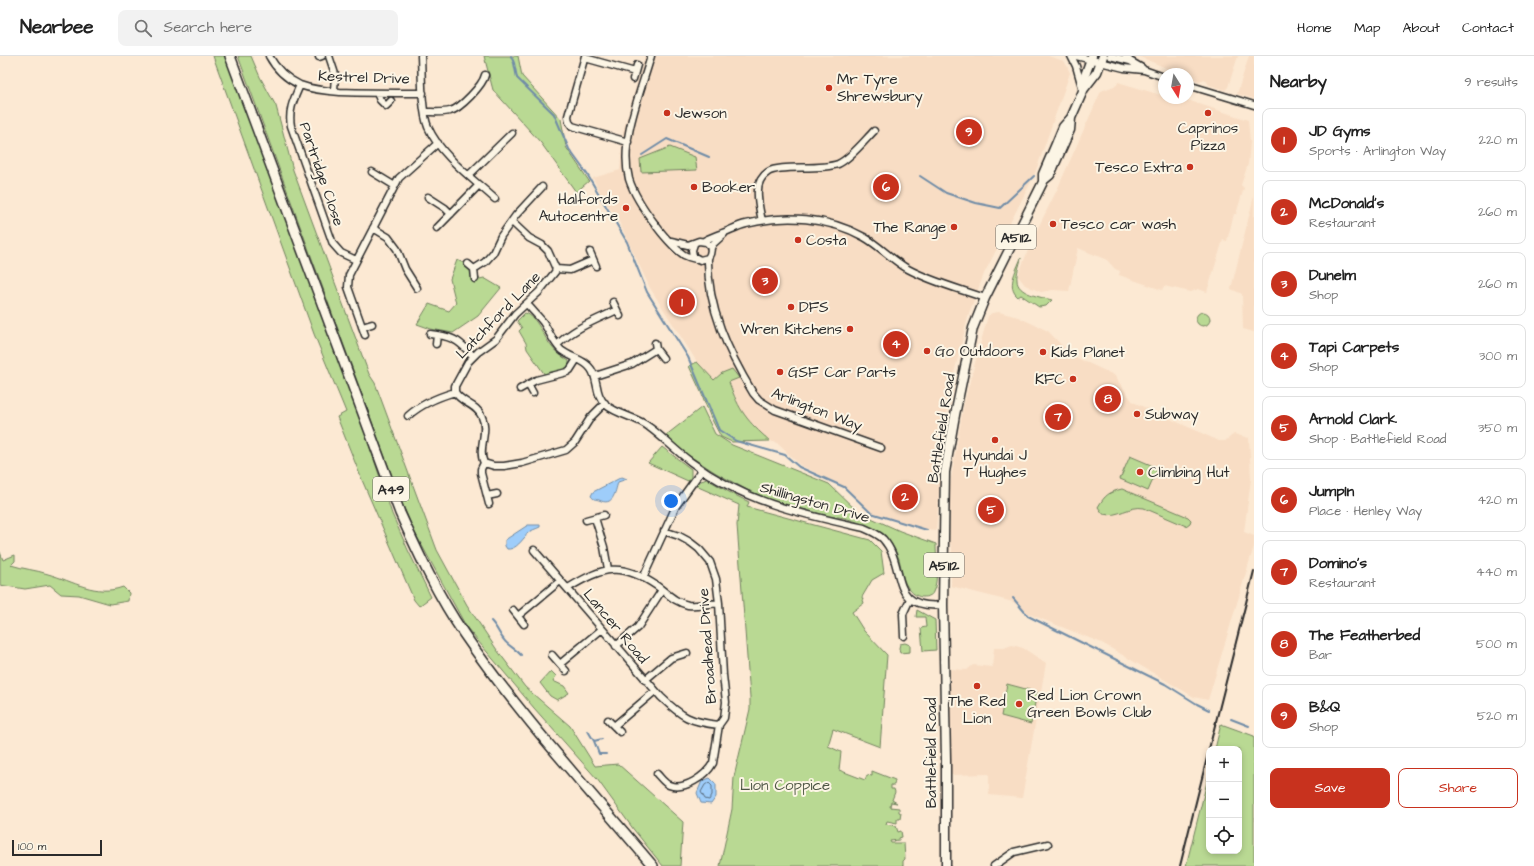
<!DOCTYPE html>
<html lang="en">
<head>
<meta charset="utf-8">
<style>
  :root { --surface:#fff; --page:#f2f2f2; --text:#222; --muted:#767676; --line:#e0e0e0; --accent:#c8321e }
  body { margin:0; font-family:"Architects Daughter",sans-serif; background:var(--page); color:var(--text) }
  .controls { position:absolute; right:12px; bottom:12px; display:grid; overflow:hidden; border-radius:8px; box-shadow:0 2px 6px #0003 }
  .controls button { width:36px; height:36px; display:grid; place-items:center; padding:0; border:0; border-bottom:1px solid var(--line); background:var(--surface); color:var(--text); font:20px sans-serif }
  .compass { position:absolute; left:1158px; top:12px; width:36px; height:36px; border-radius:50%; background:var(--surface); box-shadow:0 2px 6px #0003; rotate:169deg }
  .scale { position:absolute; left:12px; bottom:10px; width:90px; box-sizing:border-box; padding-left:4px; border:2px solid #2b2b2b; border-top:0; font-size:11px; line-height:14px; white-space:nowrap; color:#2b2b2b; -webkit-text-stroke:3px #fcf5e5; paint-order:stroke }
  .you { position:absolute; left:671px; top:445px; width:14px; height:14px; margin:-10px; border:3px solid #fff; border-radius:50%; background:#1a73e8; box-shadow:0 0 0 6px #1a73e833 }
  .badge { display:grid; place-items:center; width:26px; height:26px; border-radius:50%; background:var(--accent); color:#fff; font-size:13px; font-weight:700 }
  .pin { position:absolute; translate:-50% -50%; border:2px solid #fff; box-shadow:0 1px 4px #0006 }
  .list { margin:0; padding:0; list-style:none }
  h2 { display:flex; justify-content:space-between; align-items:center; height:52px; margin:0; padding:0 16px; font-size:17px }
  h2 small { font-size:13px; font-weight:400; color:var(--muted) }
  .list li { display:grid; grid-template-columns:26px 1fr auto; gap:12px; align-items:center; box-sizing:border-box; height:64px; margin:0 8px 8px; padding:0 8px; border:1px solid var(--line); border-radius:8px }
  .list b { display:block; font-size:15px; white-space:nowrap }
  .list p { margin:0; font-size:13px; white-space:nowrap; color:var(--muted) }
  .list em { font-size:13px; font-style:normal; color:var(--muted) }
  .actions { display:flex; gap:8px; padding:12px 16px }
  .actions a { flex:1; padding:9px 0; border:1px solid var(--accent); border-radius:8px; text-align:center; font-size:14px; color:var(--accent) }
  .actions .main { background:var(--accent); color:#fff }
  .icon { flex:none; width:22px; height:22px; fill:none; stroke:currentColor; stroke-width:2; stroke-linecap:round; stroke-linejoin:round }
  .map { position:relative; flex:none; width:1254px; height:810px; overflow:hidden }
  header { display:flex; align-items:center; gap:24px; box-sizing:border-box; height:56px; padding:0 20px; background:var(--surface); border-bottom:1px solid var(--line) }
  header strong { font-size:19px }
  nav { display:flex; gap:22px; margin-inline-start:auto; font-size:14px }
  .search { width:280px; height:36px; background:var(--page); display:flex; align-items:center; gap:10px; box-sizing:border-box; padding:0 14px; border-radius:8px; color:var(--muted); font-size:15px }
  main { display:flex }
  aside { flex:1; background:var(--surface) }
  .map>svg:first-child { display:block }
  .built { fill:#f8ddc4 }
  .green { fill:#b9d993; stroke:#72825f }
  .water { fill:#9ecdfa; stroke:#708ca7 }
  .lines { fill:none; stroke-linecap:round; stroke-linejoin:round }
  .shore { stroke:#596c7e; stroke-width:1 }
  .stream { stroke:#708ca7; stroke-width:2 }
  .minor-casing { stroke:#2b2b2b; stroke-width:9 }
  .major-casing { stroke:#2b2b2b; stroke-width:11 }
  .highway-casing { stroke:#2b2b2b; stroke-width:12 }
  .minor { stroke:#fcf5e5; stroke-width:6 }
  .major { stroke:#fcf5e5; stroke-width:8 }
  .highway { stroke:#fcf5e5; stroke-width:9 }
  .rail { stroke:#2b2b2b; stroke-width:2 }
  .poi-dot { fill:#c8321e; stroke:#fcf5e5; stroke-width:1.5 }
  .labels { text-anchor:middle; stroke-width:4; stroke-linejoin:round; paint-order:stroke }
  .shield { fill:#fcf5e5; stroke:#6a6863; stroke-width:1 }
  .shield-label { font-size:14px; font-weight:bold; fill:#2b2b2b }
  .street-label { font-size:15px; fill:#2b2b2b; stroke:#fcf5e5 }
  .poi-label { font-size:15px; fill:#2b2b2b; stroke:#fcf5e5; text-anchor:start }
  .park-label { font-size:15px; fill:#4e5645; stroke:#fcf5e5 }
</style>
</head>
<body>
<header>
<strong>Nearbee</strong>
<div class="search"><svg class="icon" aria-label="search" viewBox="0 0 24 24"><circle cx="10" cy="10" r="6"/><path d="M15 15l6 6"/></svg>Search here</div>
<nav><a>Home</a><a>Map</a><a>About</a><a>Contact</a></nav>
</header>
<main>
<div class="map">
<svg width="1254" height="810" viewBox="0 0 1254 810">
  <rect width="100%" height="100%" fill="#fce9d3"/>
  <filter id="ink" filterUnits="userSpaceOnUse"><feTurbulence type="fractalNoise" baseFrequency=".025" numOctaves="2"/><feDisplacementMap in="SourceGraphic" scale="8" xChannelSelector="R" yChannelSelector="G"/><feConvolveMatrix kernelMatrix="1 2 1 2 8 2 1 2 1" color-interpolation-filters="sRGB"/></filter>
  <g filter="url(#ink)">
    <path class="built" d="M645 0H1048L1064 5 1067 10 1070 17 1034 120 984 218 969 257 950 333 941 403 938 409 937 418 940 423 936 475 927 474 871 457 844 431 800 409 777 387 770 385 758 376 743 358 734 339 729 326 722 317 714 324 697 306 650 232 619 166 600 137 593 122 620 114 623 75Z
      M1138 0H1238L1228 31 1225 34 1209 29 1205 23 1199 25 1188 21V18H1180Z
      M1249 0H1254V43L1237 38Z
      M1118 26 1164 40V42H1181L1248 64 1250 86 1248 108 1241 129 1244 132 1236 158H1234L1227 185 1223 184 1207 236 1198 233 1191 236 1164 230 1162 234 1119 219 1120 215 1115 213 1107 204 1078 192 1069 235 1053 234 1041 236 1025 229 1018 220 1032 184 1056 136 1101 35 1117 29Z
      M1254 140V276L1243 273 1242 238 1231 233Z
      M999 256 1018 261 1048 275 1071 299 1114 319 1133 346 1219 385H1225L1234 378 1249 382 1251 423 1244 476 1254 480V490L1208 644 1194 641 1102 587 1029 558 1013 546 951 530 952 491 949 486 950 429 964 347 988 260 992 257Z
      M1012 589 1023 592 1046 607 1022 742 989 739V718L951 719 949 697 950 613 967 614 973 609 992 611 994 592H1004Z"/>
    <path class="green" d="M213 0H225L359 358 392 458 408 494 431 541 419 550 414 544 362 424 337 361 346 356 314 278Z
      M238 0H251L260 21 276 50 293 114 369 318 375 327 437 494 467 549 497 594 525 631 570 670 595 710 618 708 683 766 680 810H663L634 774 597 723 534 652 467 572 414 475 402 447 296 159Z
      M484 0H518L522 20 561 63 566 91 589 125 576 136 541 87 493 34Z
      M670 91 695 101 697 114 641 116 640 103Z
      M1021 202C1020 209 1016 217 1017 224 1017 238 1041 241 1052 244L1046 250 1039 251 1021 239 1018 241C1006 231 1016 215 1021 202Z
      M457 204 466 208 472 216 471 225 484 222 501 232 478 260 453 277 431 273 417 268 429 248 449 255 456 247 450 223Z
      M1196 263a7 7 0 1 1 14 0a7 7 0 1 1-14 0Z
      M525 257C537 260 544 282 552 291 556 297 563 301 569 305V308L567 313 545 319 527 293 526 287 519 275 522 272 517 265Z
      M697 306 714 324 722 317 732 313 739 322 729 326C739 355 747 365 770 385L732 386 721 381 710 360 701 336 689 310Z
      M702 351 715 378 732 389 829 428 858 456 900 475 936 488C936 500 939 526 933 536 932 540 926 541 923 541 918 541 913 538 910 534 902 526 902 513 899 503 890 480 880 474 857 466 848 463 840 460 831 461L762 442 716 417 685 397 665 380Z
      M662 391 691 413V421L688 425 648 407Z
      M1130 400 1158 412 1148 435 1120 423Z
      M707 423 729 436 749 446 747 451 870 484 881 495 884 517 872 524 862 541 864 547 852 556 864 575 887 599 880 691 833 673 828 690 841 696 839 714 865 724 867 719 872 720V715L895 724 894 729H891V733H894L895 736 892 744 897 747 891 746 890 751 899 752V756L901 757 900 763H897V767L887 765 886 768 896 770 898 776 901 775 902 781 899 782V784L890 785 891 787H904L905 803 903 805V810H720L732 753 734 721 750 653V641L737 469 739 449 696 430 701 425Z
      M1122 433 1188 461 1191 464 1190 467 1186 470 1144 452C1130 449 1117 462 1103 458L1098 451C1105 439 1109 436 1122 433Z
      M0 496 3 504 15 499V505L11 509C23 513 36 514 48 518 73 525 96 541 123 531L129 537 128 545 110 548 79 539 61 538 50 529 25 533 0 529Z
      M917 554 935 564 936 594 923 595 921 572 926 571 925 561H916Z
      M905 587 910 589V596L900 597 899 592 900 588Z
      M551 615 556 620 553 625 564 630 569 637 557 644 550 640 540 627Z
      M1007 628 1037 636 1031 668 1001 660Z
      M1221 668 1254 680V810H1186L1209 718V795H1239V693H1215Z"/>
    <path class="water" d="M622 421 627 423 618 426C615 437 613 451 599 444 595 443 594 444 591 440L593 436Z
      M528 469H540V471C536 473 531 474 528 477 524 480 528 479 524 482 520 487 514 494 507 493L505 490V484Z
      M710 722 716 728V741L711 748 701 747 697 737 702 725Z"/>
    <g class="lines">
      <path class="shore" d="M709 727 712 730V739L709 744 705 743 701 736 705 729Z"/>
      <path class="stream" d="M511 0 514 7 517 22 554 58 569 93 587 118 627 186 647 236 688 301 719 374 736 385 785 399 799 411 844 431 871 457 927 474
        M642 99 667 83 709 101
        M920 120 946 137 976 147 1000 152 1034 120
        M1013 542 1028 560 1165 628 1197 648 1209 654
        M491 565C497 571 499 578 504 584 508 590 515 592 521 599
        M1231 663 1249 670
        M588 675 594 685 599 698H606
        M594 685 602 683"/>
      <g class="minor-casing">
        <path id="minor" d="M269 0C276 13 287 23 300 29 313 34 326 35 340 36 368 37 395 37 423 37
          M329 0 335 18 334 35
          M421 0C422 20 421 53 428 71 440 99 473 123 495 143
          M585 0 568 60 569 66 572 70 628 86
          M651 0C641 36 619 85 629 123 634 139 645 155 655 168 661 177 675 193 684 199 688 201 692 202 696 203
          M1071 0 1076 10 1082 31
          M1076 0 1124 12 1144 14 1164 21
          M1110 0 1130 5
          M1126 0 1130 5 1142 12
          M319 1 322 0
          M585 2 635 16
          M633 23 637 9
          M300 29C294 43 288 54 291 70L333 188 341 197 356 204
          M1188 29 1254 49
          M377 37 380 44 386 50 391 45
          M425 56C433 56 442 57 450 55 460 53 483 29 485 19
          M372 116 395 130
          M469 119 512 77
          M428 141 445 152 451 158
          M762 165C760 155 757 144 758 134 758 127 762 120 768 116 781 108 819 115 838 108 850 103 865 84 874 75
          M373 172 388 181 397 193 405 213 417 232
          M437 172 479 129
          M671 185 688 189 699 185 706 186C712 190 712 196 708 202L700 204 693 200 692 194 694 188
          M704 185C709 182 715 180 720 178 729 175 737 170 746 168 785 158 828 161 864 181 880 190 892 204 908 213 932 226 960 233 985 242
          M711 192 713 188 724 178
          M590 196 596 210
          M708 202C707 251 728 296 753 337L759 344 775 354 881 392
          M468 208 474 213 475 223
          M474 213 485 206 493 197 501 180 516 159 542 131
          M556 213 570 214 593 204
          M613 246 620 260
          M527 248C532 254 538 260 543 266 549 275 553 286 561 294 571 302 584 303 591 313 599 324 594 338 606 349 618 359 637 361 649 371 664 382 676 395 691 406 744 446 801 458 864 472 871 475 878 478 883 483 908 511 886 554 943 549
          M362 271 372 268
          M430 278 437 279 436 288
          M365 279 348 231 349 219 399 122 438 87
          M437 279C455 281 461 287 473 300
          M655 287 656 293 663 302
          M557 289C574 272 596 264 617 254
          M595 320 632 308 656 293
          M528 328 533 337
          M520 333 536 324 567 316 570 314 577 303
          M455 336C461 347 477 348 482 361 489 375 477 394 484 407L494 410H504L522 407 566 394 575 386 591 361 605 347
          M408 360C421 348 438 341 455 336V330L468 306 478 296 496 283 515 258 539 236 555 216 556 213 548 195 542 189 529 182 512 166
          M484 407 481 413V417L489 448
          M487 440 497 438
          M595 462 604 491 608 513
          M586 464 604 459
          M534 494 661 641C682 661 690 666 719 669
          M643 522 676 450 702 414
          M568 532C603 511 621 505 657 530 668 538 675 546 688 549 698 550 709 548 719 547
          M513 554 524 568
          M518 560 560 525
          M904 580 903 558 910 543
          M616 590 638 571 662 534
          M552 599 566 615
          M560 608 602 573
          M645 624 671 602 687 597
          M608 664 620 676
          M614 670 655 635
          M657 718C661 722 664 727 669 729 684 735 706 720 713 707L719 669 724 662 726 646 723 619 719 547 716 523 710 506 699 493 690 486 679 480 664 475
          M994 810 1014 796 1048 788"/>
      </g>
      <g class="major-casing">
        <path id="major" d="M1083 34 1097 16 1103 0
          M1044 124 1050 119 1070 74 1071 62 1083 35 1084 22 1092 0
          M946 810V703L943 549 945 416 955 359 973 272 985 242 1043 126V118L1056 88 1063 71 1071 62"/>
      </g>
      <g class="highway-casing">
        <path id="highway" d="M230 0 400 457C419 499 438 540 464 578 520 660 589 734 653 810"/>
      </g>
      <use href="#minor" class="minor"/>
      <use href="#major" class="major"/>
      <use href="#highway" class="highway"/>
      <path class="rail" d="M1209 693 1254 515
        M1180 810 1209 694"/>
    </g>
  </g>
  <g class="poi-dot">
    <circle cx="829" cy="32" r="4"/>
    <circle cx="667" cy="57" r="4"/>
    <circle cx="1208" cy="57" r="4"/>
    <circle cx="1190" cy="111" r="4"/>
    <circle cx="694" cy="131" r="4"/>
    <circle cx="626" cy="152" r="4"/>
    <circle cx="1053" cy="168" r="4"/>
    <circle cx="954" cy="171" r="4"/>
    <circle cx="798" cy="184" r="4"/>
    <circle cx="791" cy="251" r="4"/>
    <circle cx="850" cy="273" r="4"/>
    <circle cx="927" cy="295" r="4"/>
    <circle cx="1043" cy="296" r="4"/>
    <circle cx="780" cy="316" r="4"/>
    <circle cx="1073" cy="323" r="4"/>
    <circle cx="1137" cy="358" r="4"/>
    <circle cx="995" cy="384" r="4"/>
    <circle cx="1140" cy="416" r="4"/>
    <circle cx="977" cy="630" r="4"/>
    <circle cx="1019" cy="648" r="4"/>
  </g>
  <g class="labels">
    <g class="shield">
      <rect x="996" y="169" width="40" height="24" rx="3"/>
      <rect x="373" y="421" width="36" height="24" rx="3"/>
      <rect x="924" y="497" width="40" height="24" rx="3"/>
    </g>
    <g class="shield-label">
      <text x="1016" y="186">A5112</text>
      <text x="391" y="438">A49</text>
      <text x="944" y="514">A5112</text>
    </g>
    <g class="street-label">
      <text transform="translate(364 21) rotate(2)" y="5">Kestrel Drive</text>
      <text transform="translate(322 118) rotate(71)" y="5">Partridge Close</text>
      <text transform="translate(498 259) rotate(-46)" y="5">Latchford Lane</text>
      <text transform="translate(817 353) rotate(21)" y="5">Arlington Way</text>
      <text transform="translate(941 372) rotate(-81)" y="5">Battlefield Road</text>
      <text transform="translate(815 446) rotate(16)" y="5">Shillingston Drive</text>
      <text transform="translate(616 570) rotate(50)" y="5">Lancer Road</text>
      <text transform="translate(707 590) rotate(-94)" y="5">Broadhead Drive</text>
      <text transform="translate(931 697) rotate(-90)" y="5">Battlefield Road</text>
    </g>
    <g class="poi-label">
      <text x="837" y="28">Mr Tyre<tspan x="837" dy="17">Shrewsbury</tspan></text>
      <text x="675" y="62">Jewson</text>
      <text x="1208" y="77" text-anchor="middle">Caprinos<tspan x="1208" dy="17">Pizza</tspan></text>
      <text x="1182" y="116" text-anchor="end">Tesco Extra</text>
      <text x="702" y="136">Booker</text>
      <text x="618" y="148" text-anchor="end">Halfords<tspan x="618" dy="17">Autocentre</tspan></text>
      <text x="1061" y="173">Tesco car wash</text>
      <text x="946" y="176" text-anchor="end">The Range</text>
      <text x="806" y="189">Costa</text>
      <text x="799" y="256">DFS</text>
      <text x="842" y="278" text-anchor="end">Wren Kitchens</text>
      <text x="935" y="300">Go Outdoors</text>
      <text x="1051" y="301">Kids Planet</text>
      <text x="788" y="321">GSF Car Parts</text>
      <text x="1065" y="328" text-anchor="end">KFC</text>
      <text x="1145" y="363">Subway</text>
      <text x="995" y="404" text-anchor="middle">Hyundai J<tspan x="995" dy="17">T Hughes</tspan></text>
      <text x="1148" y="421">Climbing Hut</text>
      <text x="1027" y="644">Red Lion Crown<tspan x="1027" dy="17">Green Bowls Club</tspan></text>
      <text x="977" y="650" text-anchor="middle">The Red<tspan x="977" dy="17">Lion</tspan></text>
    </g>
    <g class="park-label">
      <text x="785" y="734">Lion Coppice</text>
    </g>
  </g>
</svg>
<div class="controls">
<button>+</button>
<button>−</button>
<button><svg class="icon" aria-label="locate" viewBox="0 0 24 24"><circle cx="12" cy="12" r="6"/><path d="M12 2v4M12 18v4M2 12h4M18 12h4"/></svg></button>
</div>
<svg class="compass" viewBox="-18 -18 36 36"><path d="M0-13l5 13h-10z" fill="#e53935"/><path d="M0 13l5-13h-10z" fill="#767676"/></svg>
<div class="scale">100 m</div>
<div class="you"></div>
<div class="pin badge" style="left:682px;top:246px">1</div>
<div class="pin badge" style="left:905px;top:441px">2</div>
<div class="pin badge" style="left:765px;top:225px">3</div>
<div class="pin badge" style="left:896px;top:288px">4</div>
<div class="pin badge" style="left:991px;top:454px">5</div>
<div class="pin badge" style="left:886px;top:131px">6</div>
<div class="pin badge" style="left:1058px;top:361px">7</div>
<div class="pin badge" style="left:1108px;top:343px">8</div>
<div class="pin badge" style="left:969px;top:76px">9</div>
</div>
<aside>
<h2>Nearby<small>9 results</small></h2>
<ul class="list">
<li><span class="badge">1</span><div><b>JD Gyms</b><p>Sports · Arlington Way</p></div><em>220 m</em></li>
<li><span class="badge">2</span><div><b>McDonald's</b><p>Restaurant</p></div><em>260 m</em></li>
<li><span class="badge">3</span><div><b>Dunelm</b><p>Shop</p></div><em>260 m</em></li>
<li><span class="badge">4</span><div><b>Tapi Carpets</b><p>Shop</p></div><em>300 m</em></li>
<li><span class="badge">5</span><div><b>Arnold Clark</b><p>Shop · Battlefield Road</p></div><em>350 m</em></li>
<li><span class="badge">6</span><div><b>JumpIn</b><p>Place · Henley Way</p></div><em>420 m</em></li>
<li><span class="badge">7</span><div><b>Domino's</b><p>Restaurant</p></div><em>440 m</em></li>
<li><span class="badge">8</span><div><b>The Featherbed</b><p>Bar</p></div><em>500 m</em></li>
<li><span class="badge">9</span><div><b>B&amp;Q</b><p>Shop</p></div><em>520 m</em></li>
</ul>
<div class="actions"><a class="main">Save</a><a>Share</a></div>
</aside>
</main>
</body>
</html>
